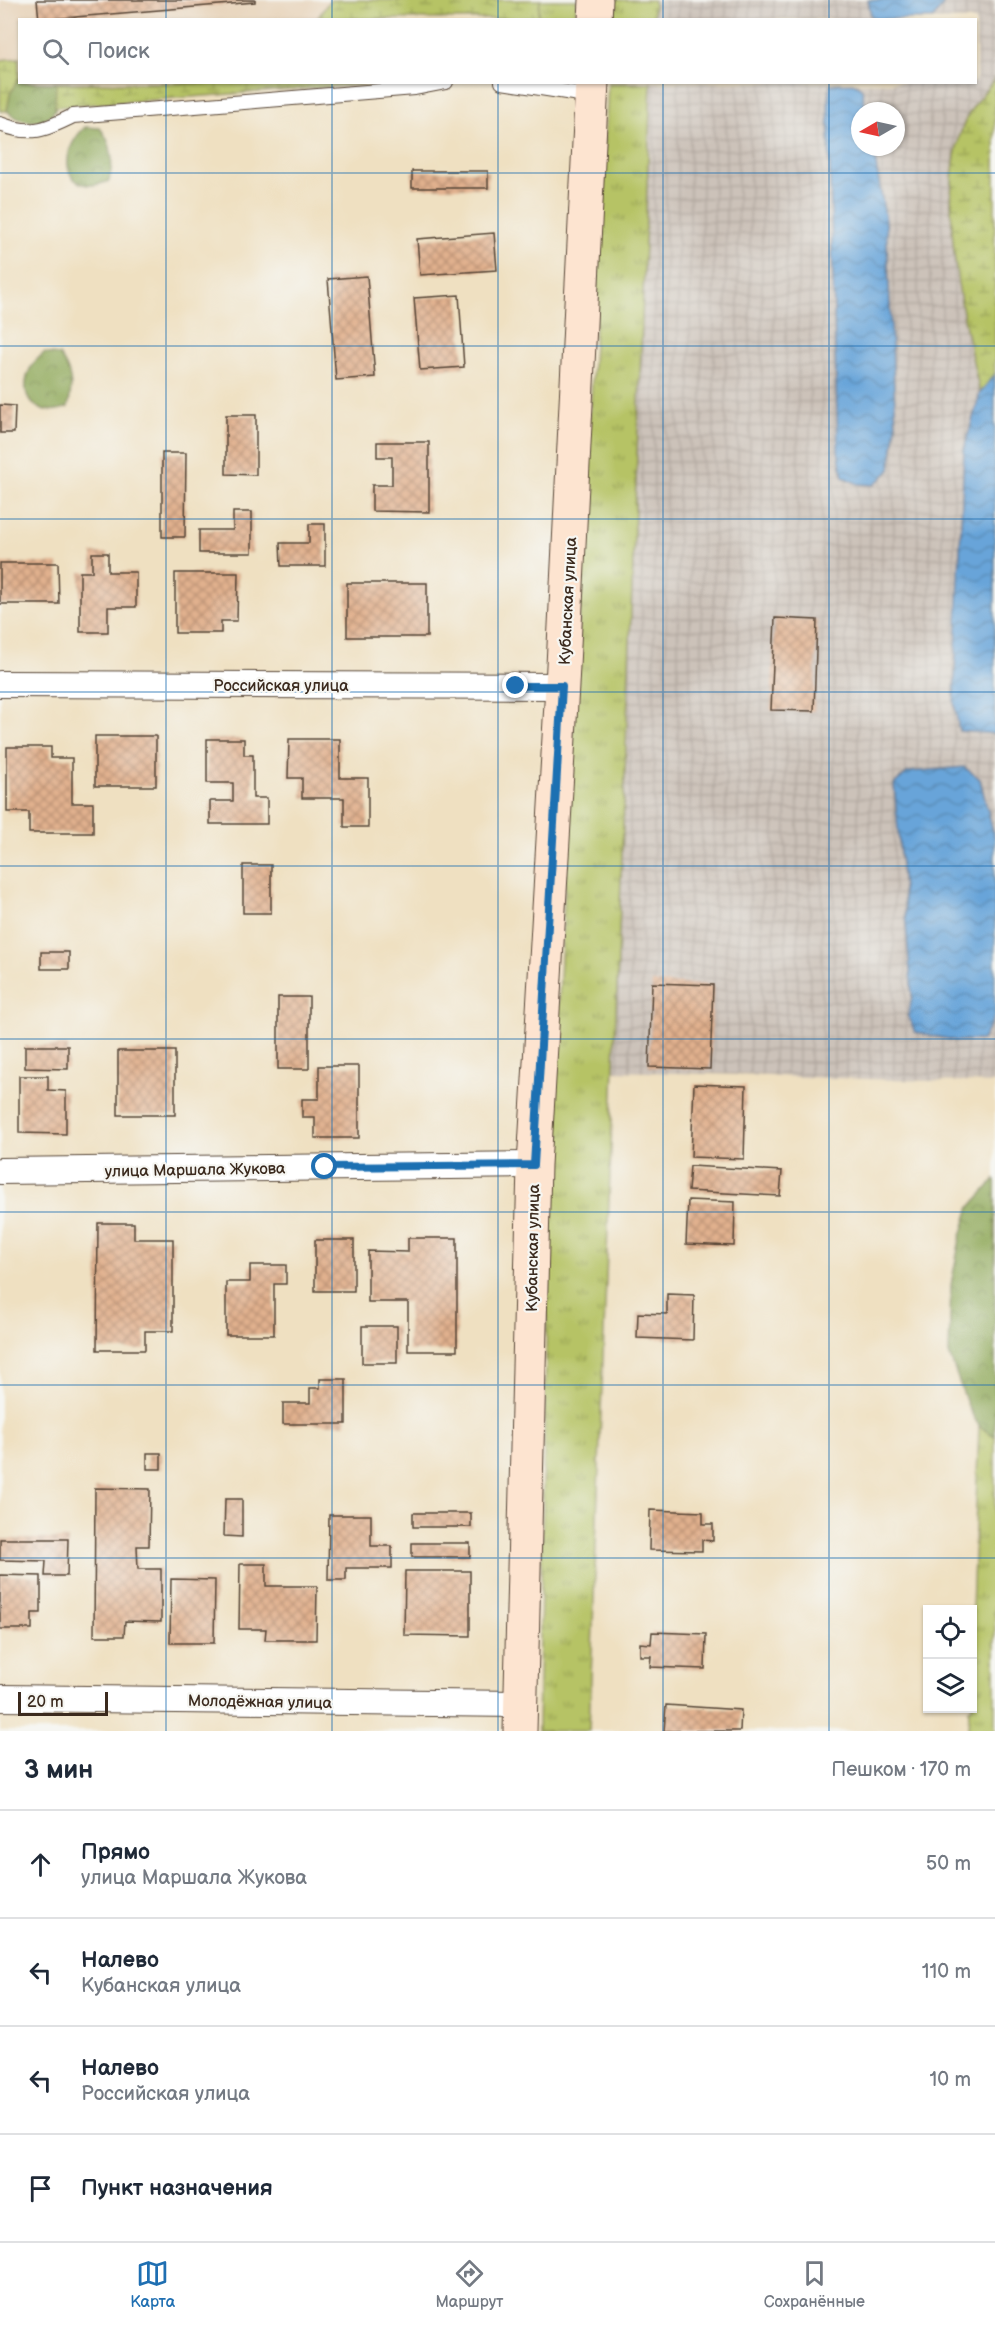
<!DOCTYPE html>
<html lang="ru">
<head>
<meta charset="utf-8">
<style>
  :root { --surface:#fff; --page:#f2f2f3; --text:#1f2937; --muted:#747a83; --line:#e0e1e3; --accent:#1f6fb2 }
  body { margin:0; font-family:"Balsamiq Sans",sans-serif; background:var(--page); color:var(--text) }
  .controls { position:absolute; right:18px; bottom:18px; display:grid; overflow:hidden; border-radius:0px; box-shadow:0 2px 4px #0004 }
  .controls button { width:54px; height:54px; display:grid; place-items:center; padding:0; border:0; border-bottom:2px solid var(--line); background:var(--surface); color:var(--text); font:30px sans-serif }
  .compass { position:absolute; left:851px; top:102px; width:54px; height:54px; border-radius:50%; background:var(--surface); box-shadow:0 2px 4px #0004; rotate:261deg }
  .scale { position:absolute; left:18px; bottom:15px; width:90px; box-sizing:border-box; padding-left:6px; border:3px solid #3b2a1e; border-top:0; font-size:16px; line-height:21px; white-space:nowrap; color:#3b2a1e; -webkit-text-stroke:4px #f6f6f2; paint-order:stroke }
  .stop { position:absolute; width:18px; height:18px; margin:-14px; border:4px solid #1f6fb2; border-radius:50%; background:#fff }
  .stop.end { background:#1f6fb2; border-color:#fff; box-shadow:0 2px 6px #0008 }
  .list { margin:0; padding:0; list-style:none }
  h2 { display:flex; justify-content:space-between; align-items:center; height:78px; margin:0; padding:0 24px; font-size:26px }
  h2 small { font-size:20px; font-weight:400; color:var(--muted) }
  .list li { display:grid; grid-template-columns:39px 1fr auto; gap:18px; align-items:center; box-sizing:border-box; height:108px; padding:0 24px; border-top:2px solid var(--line) }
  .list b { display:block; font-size:22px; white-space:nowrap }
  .list p { margin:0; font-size:20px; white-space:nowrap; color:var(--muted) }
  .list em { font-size:20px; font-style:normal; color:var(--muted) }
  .icon { flex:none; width:33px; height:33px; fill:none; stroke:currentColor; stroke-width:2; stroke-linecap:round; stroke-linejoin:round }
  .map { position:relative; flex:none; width:995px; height:1731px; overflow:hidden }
  .search { position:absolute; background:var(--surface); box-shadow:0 2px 4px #0004; left:18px; right:18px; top:18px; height:66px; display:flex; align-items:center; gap:15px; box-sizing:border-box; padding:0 21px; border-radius:0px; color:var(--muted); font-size:22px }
  .sheet { height:510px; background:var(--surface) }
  nav { display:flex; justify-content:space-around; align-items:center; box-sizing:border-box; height:84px; border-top:2px solid var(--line); background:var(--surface); font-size:16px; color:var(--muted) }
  nav a { display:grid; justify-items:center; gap:3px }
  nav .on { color:var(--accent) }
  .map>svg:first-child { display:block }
  .built { fill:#e6d0b5 }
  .industrial { fill:url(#industrial-grid); fill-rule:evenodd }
  .grass { fill:url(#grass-tufts); stroke:#787642; stroke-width:1.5 }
  .forest { fill:url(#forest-crowns); stroke:#666a3c; stroke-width:1.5 }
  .wetland { fill:url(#wetland-marsh); stroke:#787642; stroke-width:1.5 }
  .water { fill:url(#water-waves); stroke:#52677c; stroke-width:1.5 }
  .building { fill:url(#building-cross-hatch) }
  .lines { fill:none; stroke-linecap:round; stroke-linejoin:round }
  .lane-casing { stroke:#564536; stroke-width:16 }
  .street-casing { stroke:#564536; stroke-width:28 }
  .secondary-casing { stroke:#564536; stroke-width:35 }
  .lane { stroke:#fff; stroke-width:14 }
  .street { stroke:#fff; stroke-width:26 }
  .secondary { stroke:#fde4d0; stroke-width:33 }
  .route { stroke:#1f6fb2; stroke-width:8 }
  .grid { fill:none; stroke:#1f6fb2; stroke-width:1.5; stroke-opacity:0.55 }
  .labels { text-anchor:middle; stroke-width:4.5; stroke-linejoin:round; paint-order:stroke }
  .street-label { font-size:16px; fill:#3b2a1e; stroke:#f6f6f2 }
</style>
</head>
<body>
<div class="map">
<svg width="995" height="1731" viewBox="0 0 995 1731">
  <defs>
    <pattern id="industrial-grid" width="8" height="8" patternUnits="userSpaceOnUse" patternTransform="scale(1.5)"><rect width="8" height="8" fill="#ccc2b9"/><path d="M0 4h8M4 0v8" fill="none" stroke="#b0a79f"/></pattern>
    <pattern id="grass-tufts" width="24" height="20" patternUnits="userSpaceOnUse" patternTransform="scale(1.5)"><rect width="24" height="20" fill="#b6c365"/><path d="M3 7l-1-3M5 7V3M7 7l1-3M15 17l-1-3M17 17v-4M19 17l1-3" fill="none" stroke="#959f53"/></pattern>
    <pattern id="forest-crowns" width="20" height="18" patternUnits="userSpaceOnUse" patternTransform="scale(1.5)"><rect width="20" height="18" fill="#90a95a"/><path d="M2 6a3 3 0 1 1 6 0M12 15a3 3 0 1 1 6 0" fill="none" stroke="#778a4a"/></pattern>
    <pattern id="wetland-marsh" width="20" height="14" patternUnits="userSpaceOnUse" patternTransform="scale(1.5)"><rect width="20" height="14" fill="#b6c365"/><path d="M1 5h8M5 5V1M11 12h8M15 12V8" fill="none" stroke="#959f53"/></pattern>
    <pattern id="water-waves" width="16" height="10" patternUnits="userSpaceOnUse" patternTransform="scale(1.5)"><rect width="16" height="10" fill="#68a4d9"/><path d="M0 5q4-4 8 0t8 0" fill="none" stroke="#5786af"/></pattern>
    <pattern id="building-cross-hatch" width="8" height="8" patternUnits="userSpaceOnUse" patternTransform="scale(1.5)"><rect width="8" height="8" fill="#e1b18e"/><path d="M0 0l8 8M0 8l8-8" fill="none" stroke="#b89073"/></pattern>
  </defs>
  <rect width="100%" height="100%" fill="#f6f6f2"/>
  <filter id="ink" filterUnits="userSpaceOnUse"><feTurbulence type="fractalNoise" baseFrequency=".0167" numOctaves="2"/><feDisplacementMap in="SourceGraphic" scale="12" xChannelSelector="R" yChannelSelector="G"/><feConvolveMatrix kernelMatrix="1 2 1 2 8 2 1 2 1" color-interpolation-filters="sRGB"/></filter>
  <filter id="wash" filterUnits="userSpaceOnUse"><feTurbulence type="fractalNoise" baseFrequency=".008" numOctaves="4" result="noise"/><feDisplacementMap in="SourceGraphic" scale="24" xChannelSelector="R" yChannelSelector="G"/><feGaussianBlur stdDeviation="1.35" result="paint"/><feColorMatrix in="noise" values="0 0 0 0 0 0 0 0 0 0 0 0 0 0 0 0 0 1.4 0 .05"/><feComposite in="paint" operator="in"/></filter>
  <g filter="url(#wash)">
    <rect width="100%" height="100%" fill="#efe0c1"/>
    <path class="built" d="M0 0H330L317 19 20 20 19 58 0 60Z"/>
    <path class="industrial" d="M654 0H995V77L966 118 952 168 953 232 966 332 980 393 964 449 959 731 995 734V1083L613 1071 651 83 976 82V20L653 19ZM860 111H896V147H860Z"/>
    <path class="grass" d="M540 0H577L575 19H538Z
      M613 0H654L653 19H612Z
      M608 83H651L589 1731H538L550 1165Z
      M979 1426 995 1436V1731H968L969 1709 972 1708V1609Z"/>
    <path class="forest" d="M19 77 20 82 56 83C68 117 33 134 7 111L10 94Z
      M85 127 100 128C113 145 114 160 109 181 65 198 55 156 85 127Z
      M44 353 59 355C72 372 73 386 68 407 38 419 15 398 31 367 33 362 40 357 44 353Z
      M995 1179V1436L979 1426 969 1409 949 1354 951 1285 960 1239 970 1207Z"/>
    <path class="wetland" d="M330 0H540L538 19H317Z
      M19 58V77L10 94 7 111H0V60Z
      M995 78V374L980 393C963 317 933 192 966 119 973 104 986 91 995 78Z
      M56 83H384L55 107Z"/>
    <path class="water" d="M868 0H943V5L933 19H877L871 16Z
      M837 83H855L862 89 866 111H860V147H873L886 222 896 426 890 470 874 485 858 484 843 477 838 451 828 105 830 84Z
      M995 374V734L959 731 954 701 964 449 980 393Z
      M964 767 980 779 995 839V1016L982 1040 957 1041 915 1032 908 1016 912 996 894 784 908 772Z"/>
    <g id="blocks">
      <path class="building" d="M37 0H255V2L39 20Z
        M412 171H488V188H412Z
        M494 233 497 270 420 275 417 239Z
        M367 276 375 377 336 380 328 279Z
        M459 295 464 367 420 370 414 298Z
        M0 405 15 406 14 433H0Z
        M226 415H256V475L226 474Z
        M377 442H429V512L372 511V485H392V457H377Z
        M162 453H186L185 537H162Z
        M233 512H252V553H199V530H233Z
        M309 524H325V566H281L280 543H309Z
        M92 553H108V572H136V607H108V632H80V572H92Z
        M0 563H58L59 604H0Z
        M175 573H238L237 621H221V633H175Z
        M347 583H427V637H347Z
        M775 618 817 620 814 711 771 710Z
        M95 736H156V786H95Z
        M207 739H244V755H253V798H267V824H210V801H233V783H207Z
        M289 739H340V778H368V827H344V798H302V778H288Z
        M7 747H51V758H72V803H93V833H29V812H7Z
        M243 865H271V913H243Z
        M41 952H69V969H41Z
        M652 983 713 985 710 1069 649 1067Z
        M278 997H309V1069H278Z
        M25 1046H68V1069L25 1068Z
        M118 1051H175V1115H118Z
        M319 1066H359V1138H315V1117H302V1099H319Z
        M19 1076H48V1090L66 1091V1134L19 1133Z
        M694 1084 746 1086 744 1159 691 1157Z
        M690 1166 782 1171 780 1196 688 1191Z
        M688 1200 735 1202 734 1246 686 1244Z
        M98 1223H134V1239H173V1331H145V1350H97Z
        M408 1238H457V1351H408V1302H368V1251L408 1252Z
        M315 1240H354V1291H315Z
        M250 1265H286V1284H274V1335H226V1282H250Z
        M667 1294 694 1295 693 1340 637 1338 638 1313 667 1314Z
        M362 1326H397V1363H362Z
        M320 1379H346V1424H283V1403H310V1388H320Z
        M147 1453H161V1469H147Z
        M95 1488 150 1489 149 1546H137L138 1569H161V1622L125 1621 124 1636H94Z
        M225 1499H242V1537L224 1536Z
        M650 1510 703 1512V1524H713V1541L702 1540V1551L649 1550Z
        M413 1513H471V1527H413Z
        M329 1515H371V1546H392V1568H346V1580H328Z
        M0 1539H68L67 1576H45L46 1561 0 1560Z
        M412 1543H470V1557H412Z
        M240 1564H266V1586H317L316 1640H265L266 1629H239Z
        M405 1571H470V1636L404 1635Z
        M0 1575 41 1576V1613H32V1629H0Z
        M171 1579 215 1580 214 1643H170Z
        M652 1632 706 1634 705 1669 650 1667 651 1656H640V1643L651 1644Z
        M666 1705 741 1710 740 1731H664Z"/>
    </g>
  </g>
  <g filter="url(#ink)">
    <use href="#blocks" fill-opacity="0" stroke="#564536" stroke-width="1.5"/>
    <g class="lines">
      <g class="lane-casing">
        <path id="lane" d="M502 82 592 96
          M0 124C31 136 45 130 73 116L415 88 446 82"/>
      </g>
      <g class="street-casing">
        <path id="street" d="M0 684 562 686
          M0 1171 534 1165
          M0 1698 521 1704"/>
      </g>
      <g class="secondary-casing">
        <path id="secondary" d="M595 20 596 0
          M520 1731 534 1165 562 686 592 82"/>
      </g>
      <use href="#lane" class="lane"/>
      <use href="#street" class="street"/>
      <use href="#secondary" class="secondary"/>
    </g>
  </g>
  <g class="lines" filter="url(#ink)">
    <path class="route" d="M325 1167 534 1165 562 686H516"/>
  </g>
  <path class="grid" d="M166 0V20M332 0V20M498 0V20M663 0V20M829 0V20M166 82V1731M332 82V1731M498 82V1731M663 82V1731M829 82V1731M0 173H995M0 346H995M0 519H995M0 692H995M0 866H995M0 1039H995M0 1212H995M0 1385H995M0 1558H995"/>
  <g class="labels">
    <g class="street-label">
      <text transform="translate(567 601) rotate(-87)" y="6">Кубанская улица</text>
      <text x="281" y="691">Российская улица</text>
      <text transform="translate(195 1169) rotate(-1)" y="6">улица Маршала Жукова</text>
      <text transform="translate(532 1248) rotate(-89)" y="6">Кубанская улица</text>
      <text transform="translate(260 1701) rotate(1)" y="6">Молодёжная улица</text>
    </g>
  </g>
</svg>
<div class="controls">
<button><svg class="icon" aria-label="locate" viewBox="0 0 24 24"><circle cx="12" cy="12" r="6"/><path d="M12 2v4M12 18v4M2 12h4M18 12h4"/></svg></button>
<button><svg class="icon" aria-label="layers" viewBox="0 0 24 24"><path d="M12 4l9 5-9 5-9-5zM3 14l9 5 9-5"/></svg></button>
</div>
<svg class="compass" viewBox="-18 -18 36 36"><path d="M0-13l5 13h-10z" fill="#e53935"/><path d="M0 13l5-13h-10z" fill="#747a83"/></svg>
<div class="scale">20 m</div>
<div class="stop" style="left:325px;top:1167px"></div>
<div class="stop end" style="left:516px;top:686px"></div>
<div class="search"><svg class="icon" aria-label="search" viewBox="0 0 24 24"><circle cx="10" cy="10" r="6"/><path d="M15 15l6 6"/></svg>Поиск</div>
</div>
<section class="sheet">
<h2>3 мин<small>Пешком · 170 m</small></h2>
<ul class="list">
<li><svg class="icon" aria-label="ahead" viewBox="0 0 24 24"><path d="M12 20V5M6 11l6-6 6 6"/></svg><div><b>Прямо</b><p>улица Маршала Жукова</p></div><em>50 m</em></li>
<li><svg class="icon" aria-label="left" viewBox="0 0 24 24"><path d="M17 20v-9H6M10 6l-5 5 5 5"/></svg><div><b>Налево</b><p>Кубанская улица</p></div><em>110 m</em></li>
<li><svg class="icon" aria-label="left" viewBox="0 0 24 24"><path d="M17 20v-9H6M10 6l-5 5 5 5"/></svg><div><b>Налево</b><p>Российская улица</p></div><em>10 m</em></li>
<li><svg class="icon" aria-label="arrive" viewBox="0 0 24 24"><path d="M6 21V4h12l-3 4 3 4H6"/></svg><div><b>Пункт назначения</b></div></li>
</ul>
</section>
<nav>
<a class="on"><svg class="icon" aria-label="map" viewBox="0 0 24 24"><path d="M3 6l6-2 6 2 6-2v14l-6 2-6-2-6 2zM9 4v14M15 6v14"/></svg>Карта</a>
<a><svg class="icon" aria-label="directions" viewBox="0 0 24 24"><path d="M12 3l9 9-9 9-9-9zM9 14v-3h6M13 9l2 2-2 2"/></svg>Маршрут</a>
<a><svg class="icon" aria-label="saved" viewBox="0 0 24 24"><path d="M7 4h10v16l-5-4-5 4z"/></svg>Сохранённые</a>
</nav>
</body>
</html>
